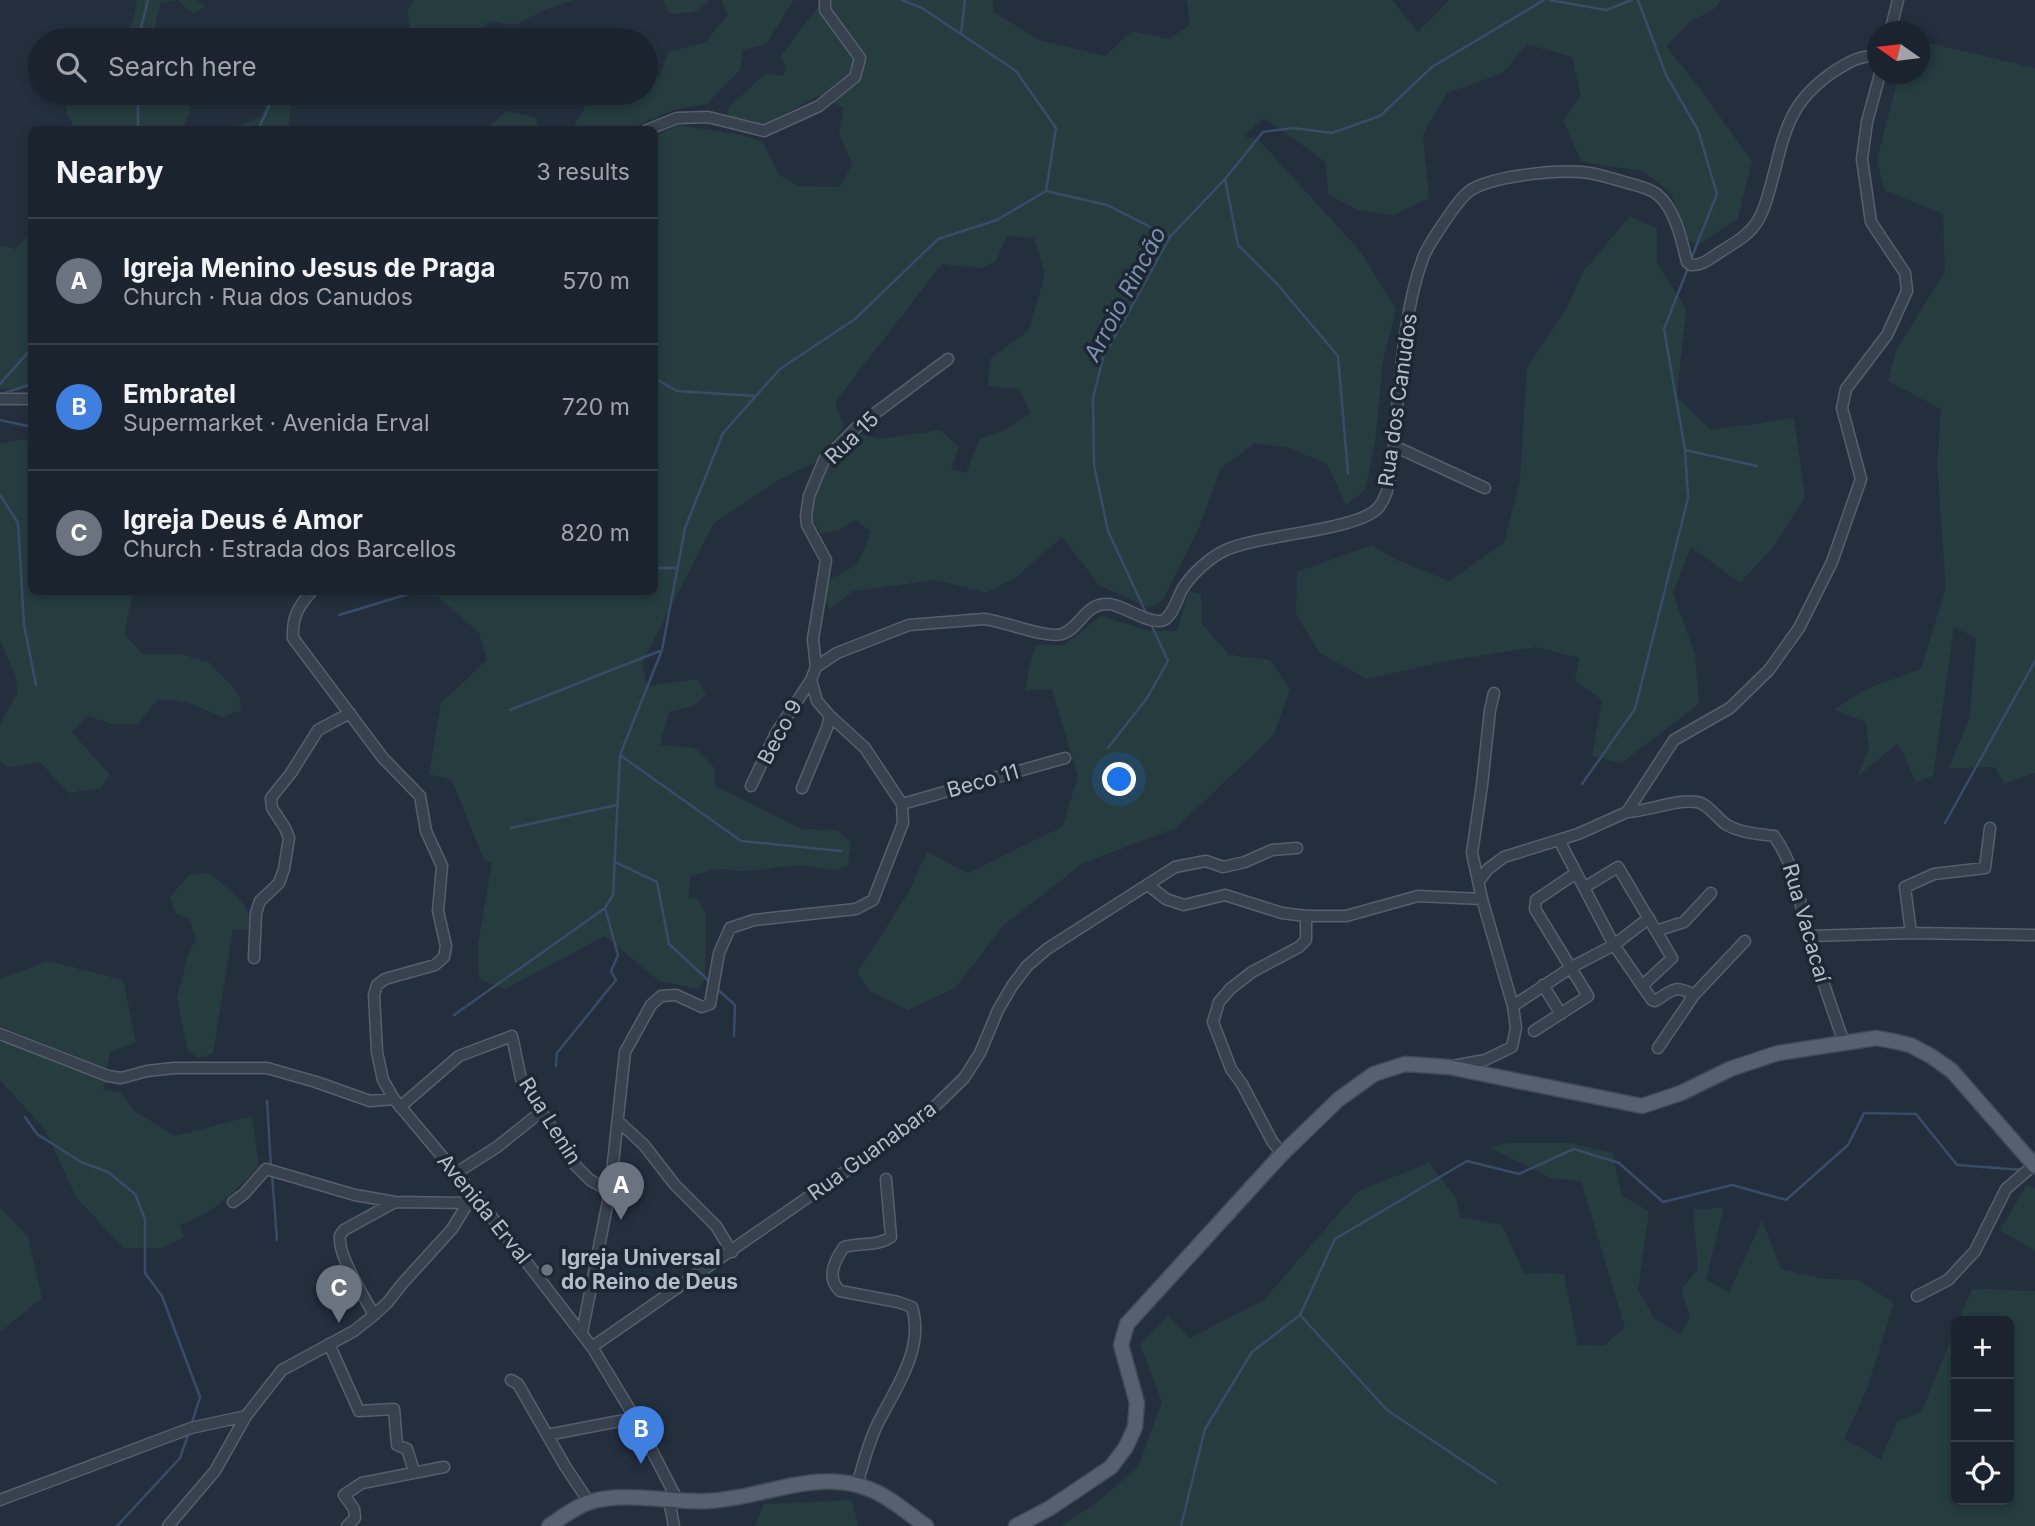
<!DOCTYPE html>
<html lang="en">
<head>
<meta charset="utf-8">
<style>
  :root { --surface:#1b232e; --page:#242b36; --text:#f1f3f6; --muted:#a0a4aa; --line:#39404a; --accent:#1a73e8 }
  body { margin:0; font-family:Inter,sans-serif; background:var(--page); color:var(--text) }
  .controls { position:absolute; right:21px; bottom:21px; display:grid; overflow:hidden; border-radius:10px; box-shadow:0 4px 10px #0003 }
  .controls button { width:63px; height:63px; display:grid; place-items:center; padding:0; border:0; border-bottom:2px solid var(--line); background:var(--surface); color:var(--text); font:35px sans-serif }
  .compass { position:absolute; left:1867px; top:21px; width:63px; height:63px; border-radius:50%; background:var(--surface); box-shadow:0 4px 10px #0003; rotate:284deg }
  .you { position:absolute; left:1120px; top:780px; width:24px; height:24px; margin:-18px; border:5px solid #fff; border-radius:50%; background:#1a73e8; box-shadow:0 0 0 10px #1a73e833 }
  .badge { display:grid; place-items:center; width:46px; height:46px; border-radius:50%; background:var(--accent); color:#fff; font-size:23px; font-weight:700 }
  .pin { position:absolute; translate:-50% -58px; filter:drop-shadow(0 2px 4px #0008) }
  .pin::after { content:''; position:absolute; top:37px; width:24px; height:21px; background:inherit; clip-path:polygon(0 0,100% 0,50% 100%) }
  .list { margin:0; padding:0; list-style:none }
  h2 { display:flex; justify-content:space-between; align-items:center; height:91px; margin:0; padding:0 28px; font-size:30px }
  h2 small { font-size:23px; font-weight:400; color:var(--muted) }
  .list li { display:grid; grid-template-columns:46px 1fr auto; gap:21px; align-items:center; box-sizing:border-box; height:126px; padding:0 28px; border-top:2px solid var(--line) }
  .list b { display:block; font-size:26px; white-space:nowrap }
  .list p { margin:0; font-size:23px; white-space:nowrap; color:var(--muted) }
  .list em { font-size:23px; font-style:normal; color:var(--muted) }
  .icon { flex:none; width:38px; height:38px; fill:none; stroke:currentColor; stroke-width:2; stroke-linecap:round; stroke-linejoin:round }
  .map { position:relative; flex:none; width:2035px; height:1526px; overflow:hidden }
  .search { position:absolute; background:var(--surface); box-shadow:0 4px 10px #0003; left:28px; top:28px; width:630px; height:77px; display:flex; align-items:center; gap:18px; box-sizing:border-box; padding:0 24px; border-radius:38px; color:var(--muted); font-size:26px }
  .panel { position:absolute; background:var(--surface); box-shadow:0 4px 10px #0003; left:28px; top:126px; width:630px; height:469px; border-radius:10px }
  .map>svg:first-child { display:block }
  .green { fill:#263c3f }
  .lines { fill:none; stroke-linecap:round; stroke-linejoin:round }
  .stream { stroke:#394c67; stroke-width:2.5 }
  .minor-casing { stroke:#565f6c; stroke-width:13 }
  .major-casing { stroke:#414a57; stroke-width:17 }
  .minor { stroke:#38414e; stroke-width:10 }
  .major { stroke:#56606e; stroke-width:14 }
  .worship-dot { fill:#6b7280; stroke:#1d2633; stroke-width:2.5 }
  .labels { text-anchor:middle; stroke-width:7; stroke-linejoin:round; paint-order:stroke }
  .street-label { font-size:21px; fill:#b4bcc9; stroke:#1d2633 }
  .poi-label { font-size:21px; font-weight:bold; fill:#b4bcc9; stroke:#1d2633; text-anchor:start }
  .water-label { font-size:23px; font-style:italic; fill:#7c92b1; stroke:#1d2633 }
</style>
</head>
<body>
<div class="map">
<svg width="2035" height="1526" viewBox="0 0 2035 1526">
  <rect width="100%" height="100%" fill="#242f3e"/>
  <path class="green" d="M137 0H196L205 7 193 13 177 0 160 3 154 32 155 40H120L133 22Z
    M414 0H574L544 10 515 25 489 21 470 37 459 40H413L407 13Z
    M666 0H710L695 12 670 14 663 1Z
    M721 0H794L766 44 743 50 740 70 707 104 673 110 629 129H572L589 100 608 93H646V80L660 76 668 52 706 42 728 14Z
    M823 0H993V12L1039 40 1105 56 1132 31 1169 39 1190 25 1187 0H1392L1418 32 1449 0H1721L1714 9 1691 21 1666 46 1702 91 1752 162 1738 218 1698 245 1687 239 1671 193 1643 171 1582 162 1563 121 1581 96 1572 57 1527 44 1503 73 1447 93 1423 134 1429 198 1394 215 1357 210 1328 194 1326 162 1264 118 1243 136 1258 139 1360 251 1396 309 1383 361 1375 443 1365 490 1346 505 1327 464 1289 448 1255 443 1221 468 1198 530 1163 600 1149 608 1099 585 1062 537 1015 578 986 593 936 580 853 591 830 609 822 597 829 579C857 569 863 559 870 531L856 520 839 530 821 534 809 512 825 468 857 433 882 439 940 430 959 447 951 469 966 473 980 439 1001 432 1031 413 1019 389 988 386 990 359 1029 330 1045 274 1034 238 1007 236 996 261 981 268 942 264 835 402 844 427 815 462 779 480 714 523 642 663 647 686 697 679 706 695 694 706 669 712 660 745 695 748 715 768V786L801 829 837 830 851 843 848 866 834 870 802 865 747 871 717 869 691 876 688 899 698 898 706 915 705 978 699 989 659 981 605 936 505 989 479 979 478 944 492 863 484 860 452 780 429 774 441 703 487 660 479 633 437 596 363 594 361 592H654L655 137 678 125 741 135 762 141 779 175 798 186 840 187 852 164 839 133 844 108 819 96 764 125 728 116 727 109 766 73 782 76 787 69 780 57Z
    M1920 41 2035 68V773L2004 784 1995 767 1949 768 1970 716 1976 638 1954 627 1933 776 1916 782 1898 743 1858 776 1869 747 1866 722 1834 710 1866 689 1921 669 1946 587 1937 464 1941 409 1888 381 1896 350 1945 272 1943 214 1884 190 1877 160 1899 74H1920Z
    M101 93H178L186 96 191 109 182 129H71L72 122 66 112 65 96 78 97 97 106Z
    M271 93H293L288 129H229L261 117Z
    M507 111 535 118 539 129H486Z
    M1630 216 1657 229V263L1686 309 1677 397 1711 430 1794 418 1805 497 1775 545 1740 583 1691 547 1673 593 1695 654 1699 704 1621 763 1592 756 1602 700 1575 681 1579 658 1536 647 1443 662 1367 679 1320 653 1296 615 1297 572 1372 545 1395 559 1449 581 1504 543 1520 480 1527 367 1566 309 1583 272Z
    M31 233V388L0 389V245L15 249Z
    M25 439 32 445V592H133L124 634 143 654H180L209 662 239 694 241 710 223 717 186 702 158 699 138 724H111L89 716 72 732 110 775 101 788 68 793 40 762 8 768 0 761V724L18 692 15 675 0 640V444Z
    M1189 591 1201 594 1202 624 1229 655 1270 660 1290 689 1274 735 1176 828 1083 863 1004 925 955 988 908 1010 869 991 857 973 910 890 927 852 968 873 1062 827 1078 777 1052 689 1025 691 1029 668 1036 645H1064L1101 616 1149 631H1177Z
    M209 873C225 886 253 905 252 929L233 930 213 1053 198 1058 187 1049 177 997 188 956 196 939 189 918 176 914 170 897 189 875Z
    M48 961 123 980 136 1042 110 1052 107 1069 0 1026V979Z
    M2 1041 107 1082 102 1089 121 1093 134 1111 175 1136 252 1116 259 1166C238 1189 211 1216 180 1224L184 1237 162 1248H123L76 1197 45 1130 0 1080V1043Z
    M1507 1143H1572L1613 1153 1621 1195 1649 1211 1638 1290 1654 1318 1680 1335 1690 1318 1681 1289 1698 1269 1693 1209 1724 1208 1706 1279 1729 1293 1762 1220 1781 1269 1823 1279 1859 1280 1894 1303 1867 1389 1844 1439 1881 1459 1897 1422 1922 1411 1956 1326V1500H2009V1321H1958L1972 1289 2035 1291V1526H1060L1093 1506 1138 1467 1162 1402 1140 1344 1168 1315 1190 1338 1264 1300 1358 1191 1429 1163 1456 1198 1460 1217 1502 1225 1524 1273 1564 1274 1578 1346 1604 1345 1625 1328 1581 1181 1551 1178 1490 1148Z
    M2027 1185 2035 1189V1251L2000 1230Z
    M0 1207 28 1237 42 1298 0 1332Z
    M852 1500 858 1526H755L764 1504Z"/>
  <g class="lines">
    <path class="stream" d="M902 0 922 8 1016 71 1056 128 1046 191
      M1549 0 1606 10 1632 0
      M1638 0 1666 75 1698 130 1717 194 1691 259
      M961 34 965 0
      M138 40 148 0
      M138 93V130
      M258 130 275 93
      M1225 179 1238 245 1277 284 1338 356 1348 474
      M654 378 677 391 756 396
      M0 384 32 348
      M1 394 32 384
      M0 420 32 427
      M1685 450 1757 466
      M0 495 18 523 24 625 36 685
      M654 568H677
      M339 615 415 592
      M1147 615 1108 531 1094 465 1093 398 1103 358 1170 237 1225 179 1263 132 1293 128 1332 133 1380 116 1432 67 1544 0
      M510 710 660 651
      M1108 748 1147 698 1168 661 1151 624
      M620 755 741 841 841 851
      M1582 784 1635 709 1688 498 1685 450 1664 329 1688 268
      M1945 823 2035 661
      M511 828 617 805
      M615 862 657 882 669 944 709 981
      M716 988 735 1005 734 1036
      M454 1015 605 908
      M556 1066 557 1053 616 980 611 971 618 955 605 908 613 895 620 755 662 650 685 528 723 433 780 369 855 319 938 239 997 220 1046 191 1107 205 1170 237
      M267 1101 271 1167
      M25 1117 37 1134 81 1162 108 1172 135 1194 145 1219V1273L162 1296 200 1397 191 1426
      M272 1174 277 1240
      M1301 1316 1387 1410 1496 1483
      M117 1526 180 1458 189 1432
      M1181 1526 1205 1429 1252 1352 1300 1315 1335 1239 1467 1161 1519 1174 1574 1149 1619 1163 1663 1202 1732 1185 1786 1200 1848 1145 1864 1113 1916 1114 1957 1165 2024 1170"/>
    <g class="minor-casing">
      <path id="minor" d="M1890 32 1898 0
        M647 130 677 118 708 117 764 131 819 106 855 77 860 58 825 10V0
        M0 399H32
        M1394 446 1485 488
        M311 592C298 607 292 617 293 638L383 758 420 796 426 831 442 866 438 911 446 946 444 957 435 965 385 979 377 985 374 995 377 1052 383 1080 394 1099 477 1198 592 1347 635 1418 678 1501
        M816 667 813 639 826 560 807 525 806 516 809 496 824 460 858 426 948 359
        M751 786 776 733 811 680
        M802 788 827 728 830 716
        M902 804 1065 758
        M1627 812C1650 811 1675 799 1697 802 1709 804 1717 819 1727 825 1741 833 1759 834 1774 836 1797 868 1799 903 1809 939 1820 974 1832 1008 1844 1043
        M1559 840 1614 945 1652 1000 1655 1001C1673 990 1675 984 1694 995
        M1479 881 1488 869 1504 857 1578 834 1627 812 1674 740 1730 708 1769 670 1799 628 1832 562 1861 479 1842 408 1846 389 1887 335 1907 291 1905 273 1871 222 1862 159 1867 122 1880 74
        M1148 885 1166 899 1184 905 1225 895 1282 913 1306 916H1346L1418 896 1482 899
        M1585 887 1618 867 1672 958 1642 986
        M1656 931 1684 922 1711 893
        M1911 933 1905 887 1934 874 1985 868 1990 828
        M1809 936 1911 933 2035 935
        M254 958 256 913 260 901 279 883 284 869 289 838 285 828 272 808 271 798 291 773 318 730 350 713
        M1543 985 1561 1014
        M1513 1006 1572 967 1614 945 1649 918
        M1534 1031 1588 996 1535 909 1536 900 1576 873
        M0 1034 108 1076 121 1078 147 1071 174 1068H267L316 1082 370 1101 394 1099
        M1658 1048 1694 995 1745 941
        M1453 1066 1485 1060 1512 1047 1516 1028 1513 1006 1482 899 1472 853 1482 785 1490 710 1494 693
        M400 1107 459 1056 512 1036 521 1079 574 1164 590 1180 610 1191
        M619 1122 644 1145 675 1185 716 1226 732 1252
        M1282 1154 1272 1141 1242 1084 1231 1069 1213 1022 1219 1002 1230 989 1252 972 1299 947 1306 940V916
        M456 1173 497 1147 542 1111
        M233 1202 244 1194 266 1169 355 1195 395 1202 468 1203
        M1917 1296 1948 1280 1975 1251 2006 1189 2034 1165
        M374 1315C364 1296 341 1261 340 1241 339 1235 341 1234 344 1230L395 1202
        M582 1333 610 1191 625 1052 651 1005 661 996 676 995 702 1007 710 1004 719 953 730 928 754 920 856 909 873 900 903 823 902 804 865 748 830 716 817 701 811 680 816 667 837 653 909 625 984 619C1004 621 1046 639 1062 634 1081 628 1085 602 1109 604 1123 605 1151 626 1164 620 1174 614 1177 598 1183 588 1192 574 1210 557 1226 550 1262 534 1356 531 1378 508 1394 490 1394 444 1396 420 1401 369 1405 307 1423 258 1428 245 1437 233 1445 221 1451 212 1459 200 1468 192 1489 176 1554 170 1581 172 1597 173 1613 179 1628 183 1638 186 1650 188 1658 195 1675 209 1682 241 1687 262L1691 265C1702 266 1711 258 1720 252 1734 243 1748 236 1757 222 1765 210 1768 195 1772 181 1785 132 1788 103 1833 72 1849 62 1859 55 1878 56
        M329 1344 359 1411 394 1409 397 1445 407 1449 414 1471
        M592 1347 925 1116 964 1078 980 1053 998 1010 1012 986 1027 966 1047 949 1175 867 1206 861 1223 867 1245 862 1272 850 1297 848
        M511 1380 518 1384 565 1466 589 1502
        M547 1435 635 1418
        M857 1485C863 1465 868 1443 878 1423 895 1389 925 1349 912 1307L898 1302 840 1291C826 1278 834 1261 844 1247 861 1242 876 1247 891 1237L886 1179
        M0 1500 191 1428 246 1416
        M669 1500 674 1526
        M168 1526 215 1471 246 1416 282 1370 354 1331 374 1315 388 1302 402 1284 452 1229 468 1203 477 1198
        M347 1526 355 1518 354 1509 344 1495 362 1483 444 1467"/>
    </g>
    <g class="major-casing">
      <path id="major" d="M549 1526C561 1518 576 1506 590 1502 625 1491 672 1503 708 1501 758 1499 807 1472 857 1485 885 1492 903 1510 926 1526
        M1016 1526 1050 1508 1111 1467 1126 1447 1135 1427 1137 1403 1121 1345 1127 1324 1282 1154 1339 1099 1374 1074 1405 1064 1449 1067 1642 1106 1681 1093 1730 1069 1778 1053 1876 1038 1893 1041 1910 1045 1931 1056 1952 1071 2035 1166"/>
    </g>
    <use href="#minor" class="minor"/>
    <use href="#major" class="major"/>
  </g>
  <circle class="worship-dot" cx="547" cy="1270" r="7"/>
  <g class="labels">
    <g class="street-label">
      <text transform="translate(1398 400) rotate(-82)" y="7">Rua dos Canudos</text>
      <text transform="translate(852 438) rotate(-44)" y="7">Rua 15</text>
      <text transform="translate(780 732) rotate(-62)" y="7">Beco 9</text>
      <text transform="translate(983 781) rotate(-16)" y="7">Beco 11</text>
      <text transform="translate(1806 923) rotate(74)" y="7">Rua Vacacaí</text>
      <text transform="translate(550 1121) rotate(58)" y="7">Rua Lenin</text>
      <text transform="translate(872 1151) rotate(-36)" y="7">Rua Guanabara</text>
      <text transform="translate(484 1209) rotate(51)" y="7">Avenida Erval</text>
    </g>
    <g class="poi-label">
      <text x="561" y="1265">Igreja Universal<tspan x="561" dy="24">do Reino de Deus</tspan></text>
    </g>
    <g class="water-label">
      <text transform="translate(1125 294) rotate(-62)" y="8">Arroio Rincão</text>
    </g>
  </g>
</svg>
<div class="controls">
<button>+</button>
<button>−</button>
<button><svg class="icon" aria-label="locate" viewBox="0 0 24 24"><circle cx="12" cy="12" r="6"/><path d="M12 2v4M12 18v4M2 12h4M18 12h4"/></svg></button>
</div>
<svg class="compass" viewBox="-18 -18 36 36"><path d="M0-13l5 13h-10z" fill="#e53935"/><path d="M0 13l5-13h-10z" fill="#a0a4aa"/></svg>
<div class="you"></div>
<div class="pin badge" style="left:621px;top:1220px;background:#6b7280">A</div>
<div class="pin badge" style="left:641px;top:1464px;background:#3f7fe0">B</div>
<div class="pin badge" style="left:339px;top:1323px;background:#6b7280">C</div>
<div class="search"><svg class="icon" aria-label="search" viewBox="0 0 24 24"><circle cx="10" cy="10" r="6"/><path d="M15 15l6 6"/></svg>Search here</div>
<section class="panel">
<h2>Nearby<small>3 results</small></h2>
<ul class="list">
<li><span class="badge" style="background:#6b7280">A</span><div><b>Igreja Menino Jesus de Praga</b><p>Church · Rua dos Canudos</p></div><em>570 m</em></li>
<li><span class="badge" style="background:#3f7fe0">B</span><div><b>Embratel</b><p>Supermarket · Avenida Erval</p></div><em>720 m</em></li>
<li><span class="badge" style="background:#6b7280">C</span><div><b>Igreja Deus é Amor</b><p>Church · Estrada dos Barcellos</p></div><em>820 m</em></li>
</ul>
</section>
</div>
</body>
</html>
